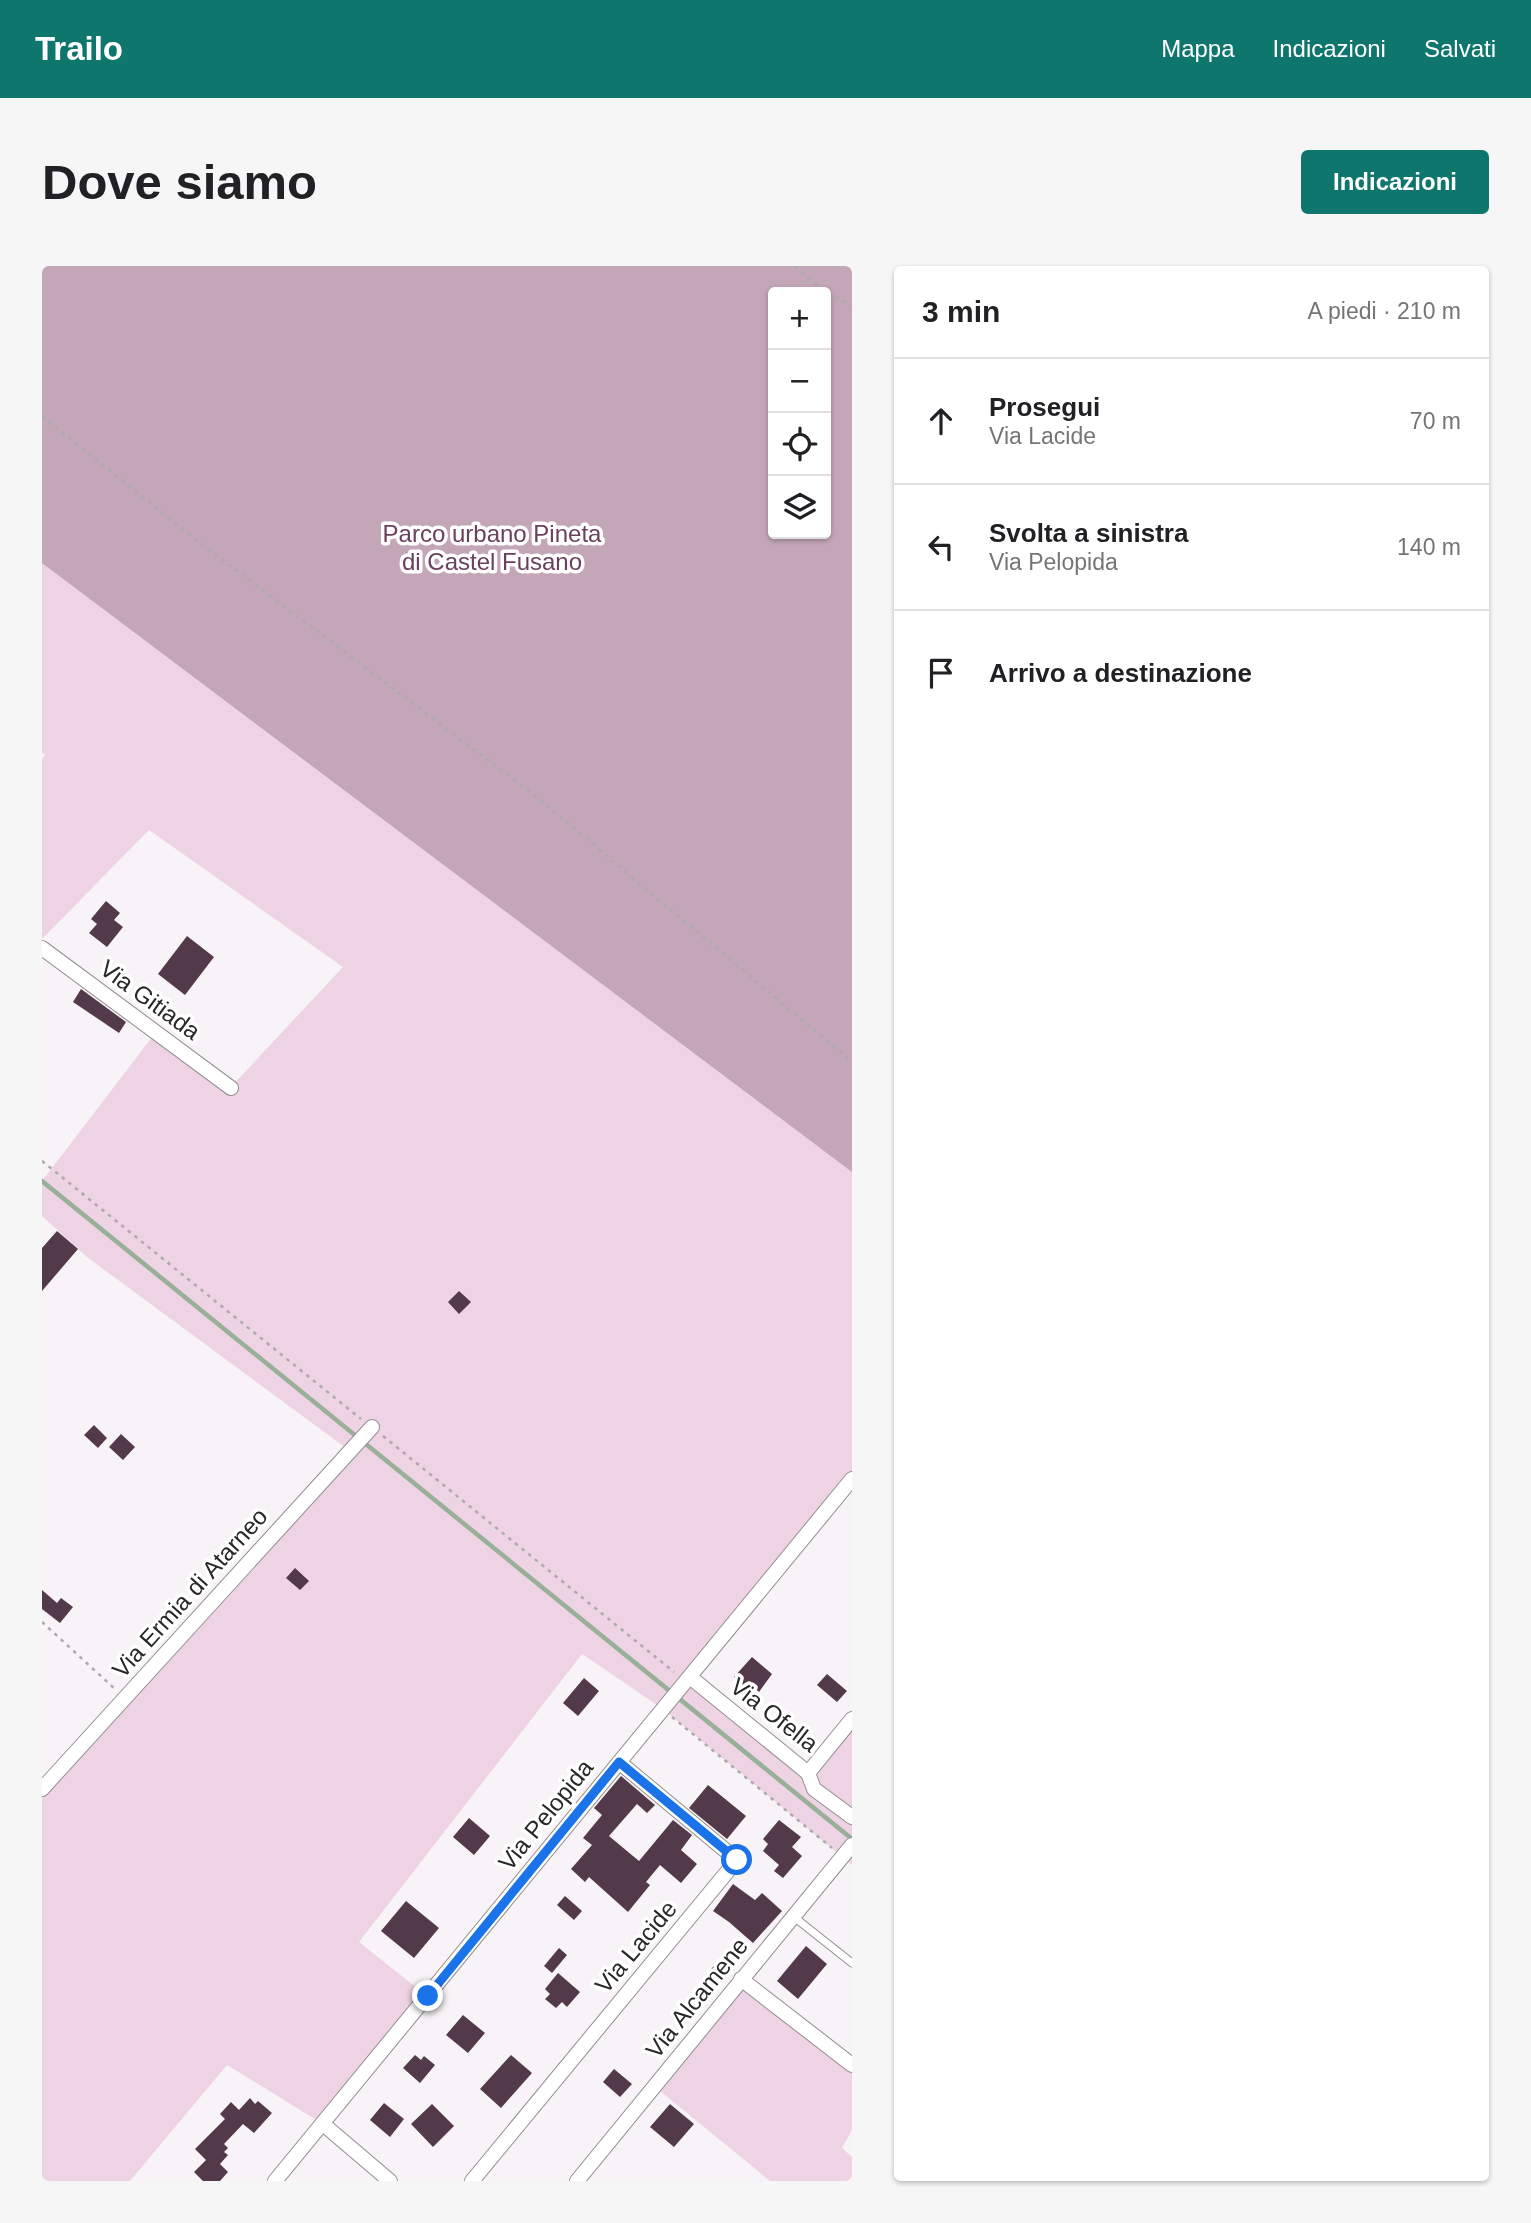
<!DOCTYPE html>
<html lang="it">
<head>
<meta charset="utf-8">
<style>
  :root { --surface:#fff; --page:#f6f6f6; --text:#202124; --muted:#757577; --line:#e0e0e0; --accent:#0f766e }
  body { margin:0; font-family:Helvetica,sans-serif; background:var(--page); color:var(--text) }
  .controls { position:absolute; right:21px; top:21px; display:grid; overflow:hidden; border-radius:7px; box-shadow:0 2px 5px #0004 }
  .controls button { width:63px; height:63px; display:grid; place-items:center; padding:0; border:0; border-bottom:2px solid var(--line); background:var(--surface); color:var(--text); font:35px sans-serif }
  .stop { position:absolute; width:21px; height:21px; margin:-16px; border:5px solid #1a73e8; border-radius:50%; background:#fff }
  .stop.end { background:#1a73e8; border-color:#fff; box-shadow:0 2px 7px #0008 }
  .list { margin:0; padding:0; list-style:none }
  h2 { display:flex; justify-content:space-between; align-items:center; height:91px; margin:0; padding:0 28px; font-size:30px }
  h2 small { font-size:23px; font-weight:400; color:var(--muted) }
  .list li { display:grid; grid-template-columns:46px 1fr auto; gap:21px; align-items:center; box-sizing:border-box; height:126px; padding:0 28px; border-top:2px solid var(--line) }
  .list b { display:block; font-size:26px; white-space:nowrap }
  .list p { margin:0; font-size:23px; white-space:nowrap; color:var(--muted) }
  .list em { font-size:23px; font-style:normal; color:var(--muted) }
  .icon { flex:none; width:38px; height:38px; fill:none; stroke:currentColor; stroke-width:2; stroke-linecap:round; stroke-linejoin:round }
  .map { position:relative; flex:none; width:810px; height:1915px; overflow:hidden; border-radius:7px }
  header { display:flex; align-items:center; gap:42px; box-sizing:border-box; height:98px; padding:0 35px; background:var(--accent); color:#fff }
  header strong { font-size:33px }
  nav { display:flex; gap:38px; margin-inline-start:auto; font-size:24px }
  .intro { display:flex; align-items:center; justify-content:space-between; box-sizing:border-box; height:168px; padding:0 42px }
  h1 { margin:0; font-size:49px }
  .button { padding:18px 32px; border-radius:7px; background:var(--accent); color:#fff; font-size:24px; font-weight:700 }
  main { display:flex; gap:42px; padding:0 42px }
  aside { flex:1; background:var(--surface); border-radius:7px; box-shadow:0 2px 5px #0004 }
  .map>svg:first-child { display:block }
  .green { fill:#eed3e4 }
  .forest { fill:#c3a6b8; fill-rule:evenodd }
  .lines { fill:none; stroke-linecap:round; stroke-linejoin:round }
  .stream { stroke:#98af98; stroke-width:4.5 }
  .building { fill:#533a4a }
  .service-casing { stroke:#928e90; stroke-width:9 }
  .minor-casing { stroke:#928e90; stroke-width:16 }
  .path { stroke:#adaaac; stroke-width:2.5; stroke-dasharray:3.5 5; stroke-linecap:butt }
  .service { stroke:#fff; stroke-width:7 }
  .minor { stroke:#fff; stroke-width:14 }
  .route { stroke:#1a73e8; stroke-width:9 }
  .labels { text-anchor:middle; stroke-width:7; stroke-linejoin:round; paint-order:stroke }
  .park-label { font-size:24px; fill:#6a405d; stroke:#fff }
  .street-label { font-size:24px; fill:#292829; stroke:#fff }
</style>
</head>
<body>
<header>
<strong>Trailo</strong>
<nav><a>Mappa</a><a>Indicazioni</a><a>Salvati</a></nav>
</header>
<div class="intro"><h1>Dove siamo</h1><a class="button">Indicazioni</a></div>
<main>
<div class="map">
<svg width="810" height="1915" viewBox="0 0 810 1915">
  <rect width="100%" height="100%" fill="#f8f3f6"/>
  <path class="green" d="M0 150 810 796V1213L648 1411 766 1507 810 1453V1599L621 1443 540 1388 317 1676 385 1730 281 1858 185 1799 88 1915H0V1523L308 1185 45 991 0 950V915L114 766 189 821 301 701 107 564 0 673V493L3 489 0 487Z
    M699 1713 810 1799V1864L800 1882 810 1891V1915H728L612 1820Z"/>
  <path class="forest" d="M0 0H810V906L0 297ZM731 26H784V268H731Z"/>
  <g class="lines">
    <path class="stream" d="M0 915 810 1573"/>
  </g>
  <path class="building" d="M64 635 78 647 72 654 81 661 65 681 47 667 55 658 49 653Z
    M145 670 172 691 143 729 116 708Z
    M39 723 84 756 77 767 31 736Z
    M15 965 36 983 0 1025V982Z
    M417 1025 429 1036 417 1048 406 1036Z
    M52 1159 65 1172 56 1182 42 1169Z
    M79 1168 93 1181 81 1194 67 1181Z
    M253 1302 267 1315 258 1324 244 1312Z
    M0 1324 15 1337 19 1332 31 1341 18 1357 0 1343Z
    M710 1391 730 1408 717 1426 709 1418 705 1423 692 1411Z
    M785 1408 805 1425 795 1436 775 1419Z
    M542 1412 557 1425 536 1450 521 1437Z
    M579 1510 613 1539 605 1547 595 1538 567 1570 597 1595 631 1554 650 1569 639 1584 655 1598 639 1617 618 1599 604 1616 608 1619 586 1646 547 1611 543 1616 529 1603 550 1579 541 1572 560 1549 552 1542Z
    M666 1519 704 1550 685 1573 647 1542Z
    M427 1552 448 1570 432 1589 411 1571Z
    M737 1554 759 1571 750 1581 760 1590 741 1612 732 1605 737 1599 721 1585 726 1578 721 1573Z
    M691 1618 713 1634 720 1627 740 1645 711 1677 687 1656 671 1645Z
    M523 1630 540 1645 532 1654 515 1639Z
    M364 1635 397 1662 372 1692 339 1665Z
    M764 1680 785 1698 756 1733 735 1715Z
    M517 1682 525 1689 510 1707 502 1700Z
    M680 1691 693 1702 675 1722 662 1711Z
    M516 1707 538 1726 525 1741 520 1736 514 1742 503 1733 508 1728 503 1723Z
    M421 1749 443 1767 426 1787 404 1769Z
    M373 1789 379 1794 382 1790 393 1799 378 1817 361 1802Z
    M469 1789 490 1807 459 1842 438 1823Z
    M572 1803 590 1818 578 1831 561 1816Z
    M208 1832 213 1838 216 1835 230 1847 212 1867 201 1858 182 1878 186 1882 182 1886 186 1889 178 1898 186 1906 178 1915H161L152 1906 164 1894 153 1883 183 1853 178 1848 189 1836 197 1844Z
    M342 1837 362 1853 348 1871 328 1854Z
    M390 1838 412 1860 391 1881 369 1858Z
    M628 1838 652 1858 632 1881 608 1861Z"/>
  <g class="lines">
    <g class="service-casing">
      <path id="service" d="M752 1651 810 1697"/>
    </g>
    <g class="minor-casing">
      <path id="minor" d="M0 682 189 822
        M648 1411 766 1507 772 1523 810 1551
        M766 1507 810 1453
        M0 1523 330 1161
        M699 1713 810 1799
        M281 1858 348 1915
        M233 1915 810 1213
        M430 1915 695 1594 577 1496
        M535 1915 810 1579"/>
    </g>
    <path class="path" d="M753 0 773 17 810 40
      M0 150 162 280 491 528 810 796
      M0 895 319 1153
      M341 1170 632 1406
      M0 1356 73 1423
      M630 1451 790 1582"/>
    <use href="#service" class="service"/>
    <use href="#minor" class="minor"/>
  </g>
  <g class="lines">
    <path class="route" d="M386 1730 577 1496 695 1594"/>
  </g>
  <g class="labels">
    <g class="park-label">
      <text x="450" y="276">Parco urbano Pineta<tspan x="450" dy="28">di Castel Fusano</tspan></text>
    </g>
    <g class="street-label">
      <text transform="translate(108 734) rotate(36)" y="8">Via Gitiada</text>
      <text transform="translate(148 1327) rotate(-48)" y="8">Via Ermia di Atarneo</text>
      <text transform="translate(732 1449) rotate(38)" y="8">Via Ofella</text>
      <text transform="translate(504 1549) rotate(-51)" y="8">Via Pelopida</text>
      <text transform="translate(594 1681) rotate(-50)" y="8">Via Lacide</text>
      <text transform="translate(655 1732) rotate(-51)" y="8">Via Alcamene</text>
    </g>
  </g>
</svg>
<div class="controls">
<button>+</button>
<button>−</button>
<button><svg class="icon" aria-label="locate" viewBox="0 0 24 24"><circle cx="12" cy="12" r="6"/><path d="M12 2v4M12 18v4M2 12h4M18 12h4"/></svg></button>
<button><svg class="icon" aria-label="layers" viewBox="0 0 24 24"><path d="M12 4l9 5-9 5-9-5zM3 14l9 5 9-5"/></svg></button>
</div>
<div class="stop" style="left:695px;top:1594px"></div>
<div class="stop end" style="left:386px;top:1730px"></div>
</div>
<aside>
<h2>3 min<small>A piedi · 210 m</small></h2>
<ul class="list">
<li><svg class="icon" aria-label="ahead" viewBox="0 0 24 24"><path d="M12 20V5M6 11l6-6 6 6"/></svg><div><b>Prosegui</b><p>Via Lacide</p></div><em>70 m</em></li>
<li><svg class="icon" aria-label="left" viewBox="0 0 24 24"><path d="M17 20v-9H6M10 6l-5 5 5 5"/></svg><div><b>Svolta a sinistra</b><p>Via Pelopida</p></div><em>140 m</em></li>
<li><svg class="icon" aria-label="arrive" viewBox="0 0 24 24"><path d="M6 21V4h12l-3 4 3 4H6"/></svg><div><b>Arrivo a destinazione</b></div></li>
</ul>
</aside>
</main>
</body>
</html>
